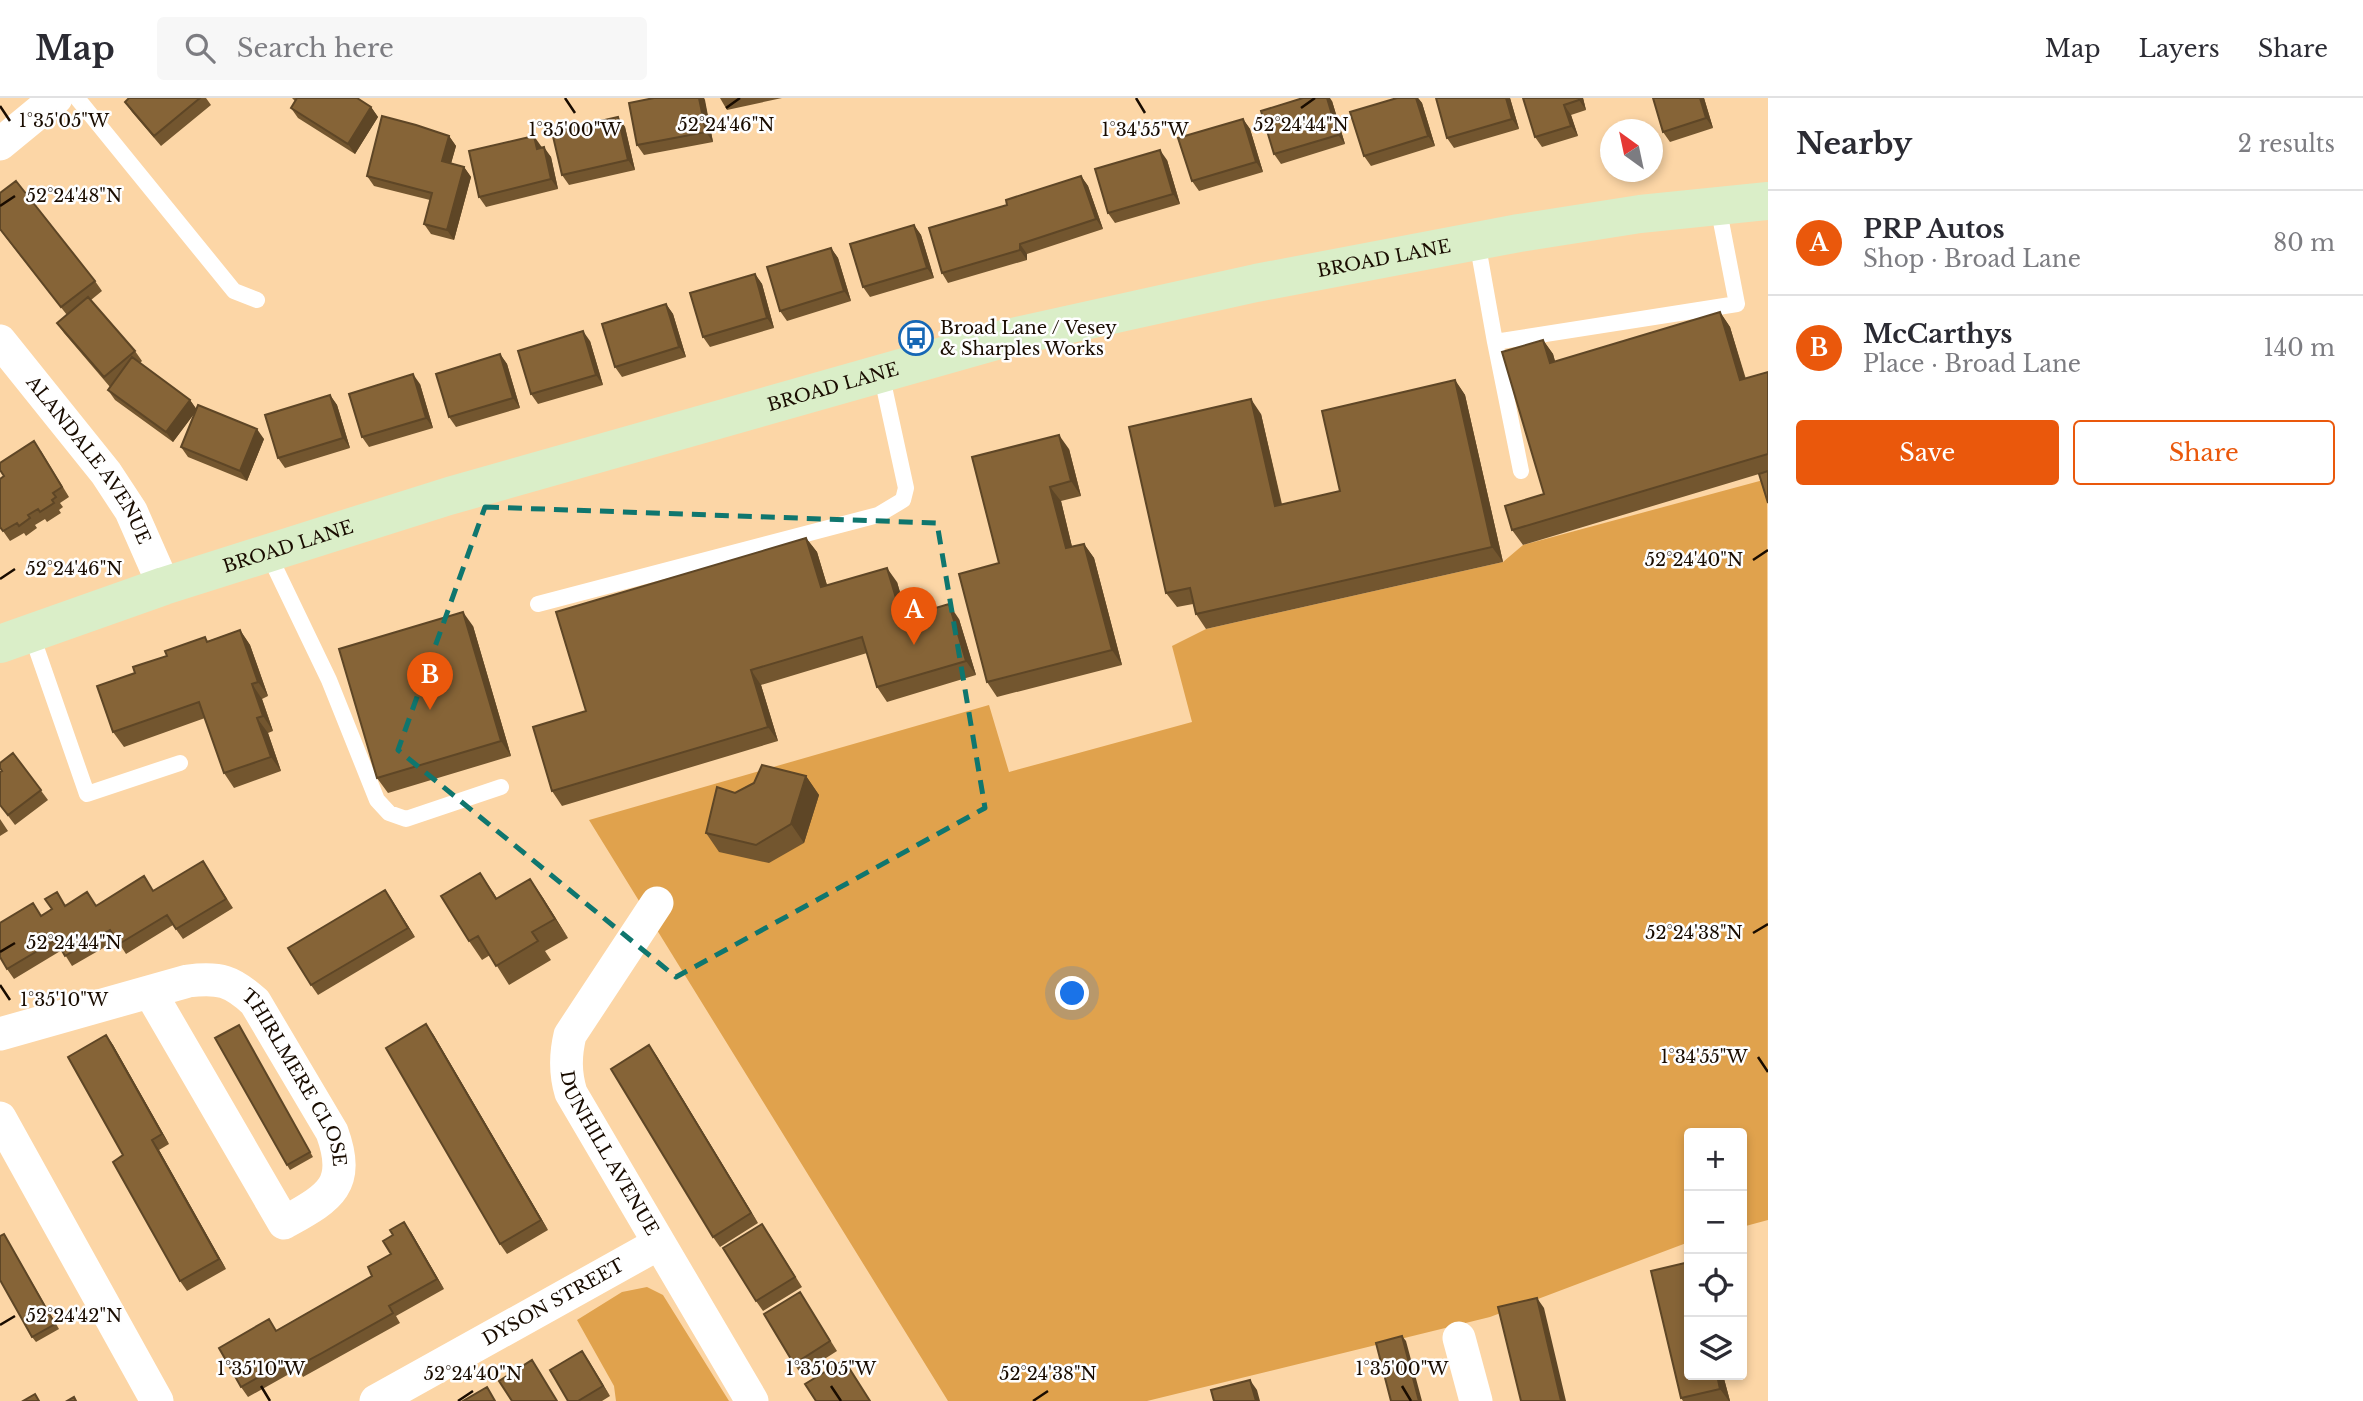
<!DOCTYPE html>
<html lang="en">
<head>
<meta charset="utf-8">
<style>
  :root { --surface:#fff; --page:#f7f7f7; --text:#2b2b33; --muted:#7c7c81; --line:#e1e1e2; --accent:#ea580c }
  body { margin:0; font-family:"Libre Baskerville",serif; background:var(--page); color:var(--text) }
  .controls { position:absolute; right:21px; bottom:21px; display:grid; overflow:hidden; border-radius:7px; box-shadow:0 4px 10px #0003 }
  .controls button { width:63px; height:63px; display:grid; place-items:center; padding:0; border:0; border-bottom:2px solid var(--line); background:var(--surface); color:var(--text); font:35px sans-serif }
  .compass { position:absolute; left:1600px; top:21px; width:63px; height:63px; border-radius:50%; background:var(--surface); box-shadow:0 4px 10px #0003; rotate:327deg }
  .you { position:absolute; left:1073px; top:896px; width:24px; height:24px; margin:-18px; border:5px solid #fff; border-radius:50%; background:#1a73e8; box-shadow:0 0 0 10px #1a73e833 }
  .badge { display:grid; place-items:center; width:46px; height:46px; border-radius:50%; background:var(--accent); color:#fff; font-size:23px; font-weight:700 }
  .pin { position:absolute; translate:-50% -58px; filter:drop-shadow(0 2px 4px #0008) }
  .pin::after { content:''; position:absolute; top:37px; width:24px; height:21px; background:inherit; clip-path:polygon(0 0,100% 0,50% 100%) }
  .list { margin:0; padding:0; list-style:none }
  h2 { display:flex; justify-content:space-between; align-items:center; height:91px; margin:0; padding:0 28px; font-size:30px }
  h2 small { font-size:23px; font-weight:400; color:var(--muted) }
  .list li { display:grid; grid-template-columns:46px 1fr auto; gap:21px; align-items:center; box-sizing:border-box; height:105px; padding:0 28px; border-top:2px solid var(--line) }
  .list b { display:block; font-size:26px; white-space:nowrap }
  .list p { margin:0; font-size:23px; white-space:nowrap; color:var(--muted) }
  .list em { font-size:23px; font-style:normal; color:var(--muted) }
  .actions { display:flex; gap:14px; padding:21px 28px }
  .actions a { flex:1; padding:16px 0; border:2px solid var(--accent); border-radius:7px; text-align:center; font-size:24px; color:var(--accent) }
  .actions .main { background:var(--accent); color:#fff }
  .icon { flex:none; width:38px; height:38px; fill:none; stroke:currentColor; stroke-width:2; stroke-linecap:round; stroke-linejoin:round }
  .map { position:relative; flex:none; width:1768px; height:1303px; overflow:hidden }
  header { display:flex; align-items:center; gap:42px; box-sizing:border-box; height:98px; padding:0 35px; background:var(--surface); border-bottom:2px solid var(--line) }
  header strong { font-size:33px }
  nav { display:flex; gap:38px; margin-inline-start:auto; font-size:24px }
  .search { width:490px; height:63px; background:var(--page); display:flex; align-items:center; gap:18px; box-sizing:border-box; padding:0 24px; border-radius:7px; color:var(--muted); font-size:26px }
  main { display:flex }
  aside { flex:1; background:var(--surface) }
  .map>svg:first-child { display:block }
  .green { fill:#e0a24d }
  .lines { fill:none; stroke-linecap:round; stroke-linejoin:round }
  .lane { stroke:#fff; stroke-width:16 }
  .street { stroke:#fff; stroke-width:33 }
  .secondary { stroke:#daeec8; stroke-width:38 }
  .wall { fill:#73562f }
  .shaded-wall { fill:#5e4626 }
  .building { fill:#866437; stroke:#5e4626; stroke-width:2 }
  .marked { fill:none; stroke:#0f766e; stroke-width:5; stroke-dasharray:14 9; stroke-linejoin:round }
  .ticks { fill:none; stroke:#190c00; stroke-width:2.5 }
  .labels { text-anchor:middle; stroke-width:5; stroke-linejoin:round; paint-order:stroke }
  .street-label { font-size:18px; fill:#190c00; stroke:#fefefe }
  .poi-label { font-size:18px; fill:#190c00; stroke:#fefefe; text-anchor:start }
  .ticks-label { font-size:18px; text-anchor:middle; fill:#190c00; stroke:#fefefe; stroke-width:5; stroke-linejoin:round; paint-order:stroke }
</style>
</head>
<body>
<header>
<strong>Map</strong>
<div class="search"><svg class="icon" aria-label="search" viewBox="0 0 24 24"><circle cx="10" cy="10" r="6"/><path d="M15 15l6 6"/></svg>Search here</div>
<nav><a>Map</a><a>Layers</a><a>Share</a></nav>
</header>
<main>
<div class="map">
<svg width="1768" height="1303" viewBox="0 0 1768 1303">
  <rect width="100%" height="100%" fill="#fcd6a6"/>
  <path class="green" d="M1767 381 1768 1122 1742 1129V1035H1689V1144L1490 1219 1147 1303H948L589 722 989 607 1009 674 1192 624 1172 548 1206 531 1503 464 1523 447Z
    M647 1189 663 1197 729 1303H616L614 1288 577 1222 622 1194Z"/>
  <g class="lines">
    <path class="lane" d="M77 0 234 193 257 202
      M1477 143 1495 244
      M1521 373 1495 244 1737 206 1718 108
      M268 455 329 582 377 702 389 715 406 721 501 689
      M538 506 878 417 903 402 906 390 881 275
      M31 535 87 696 180 665"/>
    <g class="street">
      <path d="M0 46 56 0"/>
      <path id="s1" d="M0 243 106 375 131 413 164 488"/>
      <path id="s2" d="M657 805 570 937C565 958 565 975 571 995L752 1303"/>
      <path id="s3" d="M0 936 188 883C220 879 232 883 255 904L332 1034C352 1089 328 1100 284 1125L150 894"/>
      <path d="M0 1020 157 1303"/>
      <path d="M1459 1240 1476 1303"/>
      <path id="s4" d="M376 1303 658 1146"/>
    </g>
    <path class="secondary" id="s5" d="M0 546 164 488 449 398 1003 241 1256 185 1519 135 1640 116 1768 103"/>
  </g>
  <path class="wall" d="M129 0H206L211 7 161 48 132 14 125 4Z
    M292 0H357L371 9 378 19 355 56 298 20 291 10 295 3Z
    M654 0H704L713 44 644 57 637 47Z
    M720 0H782L727 12Z
    M1397 0H1418L1422 5 1435 48 1371 68 1364 58Z
    M1510 0 1519 31 1454 50 1447 40Z
    M1523 0H1583L1586 12 1571 17 1578 38 1542 49 1535 39Z
    M1704 0 1713 30 1670 44 1663 34Z
    M1332 3 1345 46 1281 66 1274 56Z
    M618 19 625 29 635 72 569 87 562 77Z
    M1243 21 1250 31 1263 74 1199 93 1192 83Z
    M449 38 456 48 451 65 464 69 471 79 454 142 431 136 424 126 430 102 374 88 367 78Z
    M541 48 551 59 558 91 486 109 479 99Z
    M1167 62 1180 106 1115 125 1108 115Z
    M1081 78 1088 88 1103 131 1027 156V162L948 185 942 175 1007 107Z
    M0 95 95 183 102 193 91 202 135 253 142 263 140 265 190 302 197 312 264 341 247 383 188 359 181 349 196 313 173 344 115 302 108 292 110 289 64 235 57 225 67 217 0 132Z
    M914 127 921 137 934 180 870 199 863 189Z
    M831 150 838 160 851 203 787 223 780 213Z
    M755 176 762 186 774 230 710 249 703 239Z
    M666 206 673 216 686 259 622 279 615 269Z
    M1720 214 1730 229 1746 281 1768 274V405L1759 376 1523 447 1512 432 1544 396 1543 242 1553 256 1555 264Z
    M590 243 603 287 538 306 531 296Z
    M500 256 507 266 520 310 456 329 449 319Z
    M1455 282 1465 297 1503 464 1206 531 1196 516 1193 506 1177 509 1166 495 1261 316 1282 406 1340 393Z
    M420 286 433 330 369 349 362 339Z
    M330 297 337 307 350 350 285 370 278 360Z
    M1069 351 1081 398 1061 403 1072 449 1084 446 1094 460 1122 567 997 599 987 584 999 465Z
    M41 353 69 399 60 405 63 409 59 412 61 415 47 424 45 421 35 427 37 430 26 438 24 435 10 443 3 433Z
    M806 440 817 454 827 487 897 484 907 519 959 521 976 577 887 604 877 589 867 555 761 587 778 643 562 708 552 693 586 613Z
    M473 528 511 658 388 695 377 680Z
    M240 532 250 547 268 598 262 601 273 633 268 635 281 673 234 690 224 675 205 620 124 649 113 634 135 575 208 543Z
    M13 655 48 702 15 727 0 707 2 673Z
    M806 678 819 697 804 745 769 765 719 754 706 735 735 695Z
    M0 721 8 733 0 738Z
    M203 763 233 810 183 841 173 827 126 856 117 842 72 868 62 852 14 881 7 871 42 817 66 807H96L154 792Z
    M530 781 543 800 568 840 545 853 551 862 509 887 490 857 482 862 469 843 493 794 497 801Z
    M385 792 415 839 318 897 311 887Z
    M239 927 313 1059 290 1072 287 1067Z
    M433 936 548 1132 507 1156 500 1146Z
    M106 937 113 947 169 1046 159 1052 226 1171 187 1193 180 1183 123 1057Z
    M656 957 758 1125 720 1149 713 1139Z
    M411 1134 444 1191 396 1218 400 1225 303 1279 298 1271 248 1299 241 1289 277 1232 372 1178 391 1156Z
    M769 1136 802 1189 763 1213 756 1203Z
    M7 1141 59 1231 36 1244 32 1239Z
    M800 1194 837 1253 801 1276 794 1266Z
    M582 1253 610 1298 602 1303H568Z
    M1689 1277H1723L1730 1303H1683L1681 1300Z"/>
  <path class="shaded-wall" d="M699 0H704L705 2 713 44 706 34Z
    M1327 0H1330L1332 3 1345 46 1338 37Z
    M1416 0H1418L1422 5 1435 48 1428 38Z
    M1506 0H1510L1519 31 1512 21Z
    M1579 0H1583L1586 12 1579 2Z
    M1700 0H1704L1713 30 1706 20Z
    M1564 7 1571 17 1578 38 1571 28Z
    M371 9 378 19 355 56 348 46Z
    M618 19 625 29 635 72 628 62Z
    M1243 21 1250 31 1263 74 1256 64Z
    M449 38 456 48 449 73 442 63Z
    M534 38 541 48 544 61 537 51Z
    M544 49 551 59 558 91 551 81Z
    M1160 52 1167 62 1180 106 1173 96Z
    M464 69 471 79 454 142 447 132Z
    M1081 78 1088 88 1103 131 1096 121Z
    M914 127 921 137 934 180 927 170Z
    M1020 146 1027 156V162L1020 152Z
    M831 150 838 160 851 203 844 193Z
    M755 176 762 186 774 230 767 220Z
    M666 206 673 216 686 259 679 249Z
    M1720 214 1730 229 1750 297 1740 282Z
    M583 233 590 243 603 287 596 277Z
    M1543 242 1553 256 1560 280 1550 265Z
    M500 256 507 266 520 310 513 300Z
    M413 276 420 286 433 330 426 320Z
    M1455 282 1465 297 1503 464 1492 449Z
    M330 297 337 307 350 350 343 340Z
    M1251 301 1261 316 1285 422 1275 408Z
    M190 302 197 312 173 344 166 334Z
    M257 331 264 341 247 383 240 373Z
    M1059 337 1069 351 1081 398 1071 383Z
    M1050 389 1061 403 1076 465 1066 450Z
    M806 440 817 454 832 504 821 489Z
    M1084 446 1094 460 1122 567 1112 552Z
    M887 470 897 484 912 535 902 520Z
    M949 506 959 521 976 577 966 563Z
    M463 514 473 528 511 658 501 643Z
    M240 532 250 547 268 598 258 584Z
    M751 572 761 587 778 643 768 629Z
    M252 586 262 601 273 633 263 618Z
    M257 620 268 635 281 673 271 659Z
    M806 678 819 697 804 745 791 726Z
    M480 775 493 794 509 820 496 801Z
    M530 781 543 800 568 840 555 821Z
    M385 792 392 802 415 839 408 830Z
    M426 926 433 936 548 1132 541 1122Z
    M106 937 113 947 169 1046 162 1036Z
    M649 947 656 957 758 1125 751 1115Z
    M152 1042 159 1052 226 1171 219 1161Z
    M404 1124 411 1134 444 1191 437 1181Z
    M1537 1200 1544 1210 1566 1303H1561Z
    M1402 1238 1406 1243 1422 1303H1419Z
    M582 1253 589 1263 610 1298 603 1288Z
    M1717 1277H1723L1730 1303H1729L1720 1291Z
    M1250 1282 1257 1292 1260 1303H1256Z"/>
  <path class="building" d="M129 0H200L154 38 125 4Z
    M297 0H357L371 9 348 46 291 10Z
    M654 0H699L706 34 637 47 629 5Z
    M1303 0H1327L1338 37 1274 56 1261 13Z
    M1397 0H1416L1428 38 1364 58 1350 14Z
    M1436 0H1506L1512 21 1447 40Z
    M1523 0H1579V2L1564 7 1571 28 1535 39Z
    M1653 0H1700L1706 20 1663 34Z
    M382 18 416 27 449 38 442 63 464 69 447 132 424 126 432 95 367 78Z
    M618 19 628 62 562 77 552 34Z
    M1243 21 1256 64 1192 83 1178 40Z
    M534 38 537 51 544 49 551 81 479 99 469 53Z
    M1160 52 1173 96 1108 115 1095 71Z
    M1081 78 1096 121 1020 146V152L942 175 929 130 1007 107 1006 102Z
    M16 83 95 183 61 209 0 131V95Z
    M914 127 927 170 863 189 850 146Z
    M831 150 844 193 780 213 767 169Z
    M755 176 767 220 703 239 690 195Z
    M88 199 135 253 104 279 57 225Z
    M666 206 679 249 615 269 602 226Z
    M1720 214 1740 282 1768 274V356L1512 432 1505 408 1544 396 1502 254 1543 242 1550 265Z
    M583 233 596 277 531 296 518 253Z
    M500 256 513 300 449 319 436 276Z
    M132 259 190 302 166 334 108 292Z
    M413 276 426 320 362 339 349 296Z
    M1455 282 1492 449 1196 516 1190 490 1166 495 1129 329 1251 301 1275 408 1340 393 1322 313Z
    M330 297 343 340 278 360 265 317Z
    M198 307 257 331 240 373 181 349Z
    M1059 337 1071 383 1050 389 1066 450 1084 446 1112 552 987 584 959 476 999 465 972 359Z
    M34 343 62 389 53 395 56 399 52 402 54 405 40 414 38 411 28 417 30 420 19 428 17 425 3 433 0 429V381L4 378 0 372V365Z
    M1768 373V405L1759 376Z
    M806 440 821 489 887 470 902 520 949 506 966 563 877 589 862 539 751 572 768 629 552 693 533 629 586 613 556 514Z
    M463 514 501 643 377 680 339 551Z
    M240 532 258 584 252 586 263 618 257 620 271 659 224 675 199 604 113 634 97 588 135 575 133 569 167 558 165 553 205 539 207 544Z
    M13 655 41 692 8 717 0 707V674L2 673 0 670V665Z
    M762 667 806 678 791 726 756 747 706 735 717 689 735 695 754 685Z
    M203 763 226 801 176 831 167 817 119 846 110 832 65 858 56 842 7 871 0 859V825L33 805 41 818 52 811 45 801 57 794 65 808 87 794 96 808 144 778 153 793Z
    M480 775 496 801 530 781 555 821 532 834 538 843 496 868 478 838 469 843 441 798Z
    M385 792 408 830 311 887 288 850Z
    M426 926 541 1122 500 1146 386 950Z
    M239 927 310 1054 287 1067 215 940Z
    M106 937 162 1036 152 1042 219 1161 180 1183 113 1064 123 1057 68 959Z
    M649 947 751 1115 713 1139 611 971Z
    M404 1124 437 1181 389 1208 393 1215 322 1255 296 1269 291 1261 241 1289 219 1250 269 1221 276 1233 372 1178 368 1169 391 1156 383 1143 393 1137 390 1132Z
    M762 1126 795 1179 756 1203 723 1150Z
    M4 1136 55 1226 32 1239 0 1182V1138Z
    M1689 1164V1277H1717L1720 1291 1681 1300 1651 1173Z
    M800 1194 830 1243 794 1266 764 1216Z
    M1537 1200 1561 1303H1521L1498 1209Z
    M1402 1238 1419 1303H1391L1376 1245Z
    M582 1253 603 1288 578 1303H568L550 1272Z
    M532 1262 557 1303H512L499 1283Z
    M844 1262 870 1303H816L805 1286Z
    M1250 1282 1256 1303H1214L1211 1292Z
    M487 1289 495 1303H463Z
    M35 1296 39 1303H23Z
    M74 1299 76 1303H67Z"/>
  <path class="marked" d="M485 409 937 425 985 710 676 879 398 652Z"/>
  <path class="ticks" d="M565 0 575 15M1136 0 1145 15M0 8 10 23M726 10 740 0M1301 10 1315 0M0 108 15 98M1753 462 1768 452M0 481 15 471M1753 835 1768 826M0 854 15 845M0 887 10 902M1758 959 1768 974M0 1227 15 1218M261 1288 270 1303M831 1288 841 1303M1402 1288 1411 1303M458 1303 473 1293M1033 1303 1048 1293"/>
  <defs>
    <g id="bus-ring" transform="scale(1.75)"><circle r="9.5" fill="#fefefe" stroke="#1667b5" stroke-width="1.5"/><path d="M-5-6H5V4H4V6H2V4H-2V6H-4V4H-5ZM-3.5-4V0h7V-4ZM-3.5 1.2v1.5H-2V1.2ZM2 1.2v1.5H3.5V1.2Z" fill="#1667b5"/></g>
  </defs>
  <g fill-rule="evenodd">
    <use href="#bus-ring" x="916" y="240"/>
  </g>
  <g class="labels">
    <g class="street-label">
      <text dy="6" stroke="none"><textPath href="#s5" startOffset="1438">BROAD LANE</textPath></text>
      <text dy="6" stroke="none"><textPath href="#s5" startOffset="872">BROAD LANE</textPath></text>
      <text dy="6" stroke="none"><textPath href="#s1" startOffset="149">ALANDALE AVENUE</textPath></text>
      <text dy="6" stroke="none"><textPath href="#s5" startOffset="304">BROAD LANE</textPath></text>
      <text dy="6" stroke="none"><textPath href="#s3" startOffset="355">THIRLMERE CLOSE</textPath></text>
      <text dy="6" stroke="none"><textPath href="#s2" startOffset="287">DUNHILL AVENUE</textPath></text>
      <text dy="6" stroke="none"><textPath href="#s4" startOffset="203">DYSON STREET</textPath></text>
    </g>
    <g class="poi-label">
      <text x="940" y="236">Broad Lane / Vesey<tspan x="940" dy="21">&amp; Sharples Works</tspan></text>
    </g>
  </g>
  <g class="ticks-label">
    <text x="64" y="29">1°35'05"W</text>
    <text x="726" y="33">52°24'46"N</text>
    <text x="1301" y="33">52°24'44"N</text>
    <text x="575" y="38">1°35'00"W</text>
    <text x="1145" y="38">1°34'55"W</text>
    <text x="74" y="104">52°24'48"N</text>
    <text x="1694" y="468">52°24'40"N</text>
    <text x="74" y="477">52°24'46"N</text>
    <text x="1694" y="841">52°24'38"N</text>
    <text x="74" y="851">52°24'44"N</text>
    <text x="64" y="908">1°35'10"W</text>
    <text x="1704" y="965">1°34'55"W</text>
    <text x="74" y="1224">52°24'42"N</text>
    <text x="261" y="1277">1°35'10"W</text>
    <text x="831" y="1277">1°35'05"W</text>
    <text x="1402" y="1277">1°35'00"W</text>
    <text x="473" y="1282">52°24'40"N</text>
    <text x="1048" y="1282">52°24'38"N</text>
  </g>
</svg>
<div class="controls">
<button>+</button>
<button>−</button>
<button><svg class="icon" aria-label="locate" viewBox="0 0 24 24"><circle cx="12" cy="12" r="6"/><path d="M12 2v4M12 18v4M2 12h4M18 12h4"/></svg></button>
<button><svg class="icon" aria-label="layers" viewBox="0 0 24 24"><path d="M12 4l9 5-9 5-9-5zM3 14l9 5 9-5"/></svg></button>
</div>
<svg class="compass" viewBox="-18 -18 36 36"><path d="M0-13l5 13h-10z" fill="#e53935"/><path d="M0 13l5-13h-10z" fill="#7c7c81"/></svg>
<div class="you"></div>
<div class="pin badge" style="left:914px;top:547px">A</div>
<div class="pin badge" style="left:430px;top:612px">B</div>
</div>
<aside>
<h2>Nearby<small>2 results</small></h2>
<ul class="list">
<li><span class="badge">A</span><div><b>PRP Autos</b><p>Shop · Broad Lane</p></div><em>80 m</em></li>
<li><span class="badge">B</span><div><b>McCarthys</b><p>Place · Broad Lane</p></div><em>140 m</em></li>
</ul>
<div class="actions"><a class="main">Save</a><a>Share</a></div>
</aside>
</main>
</body>
</html>
